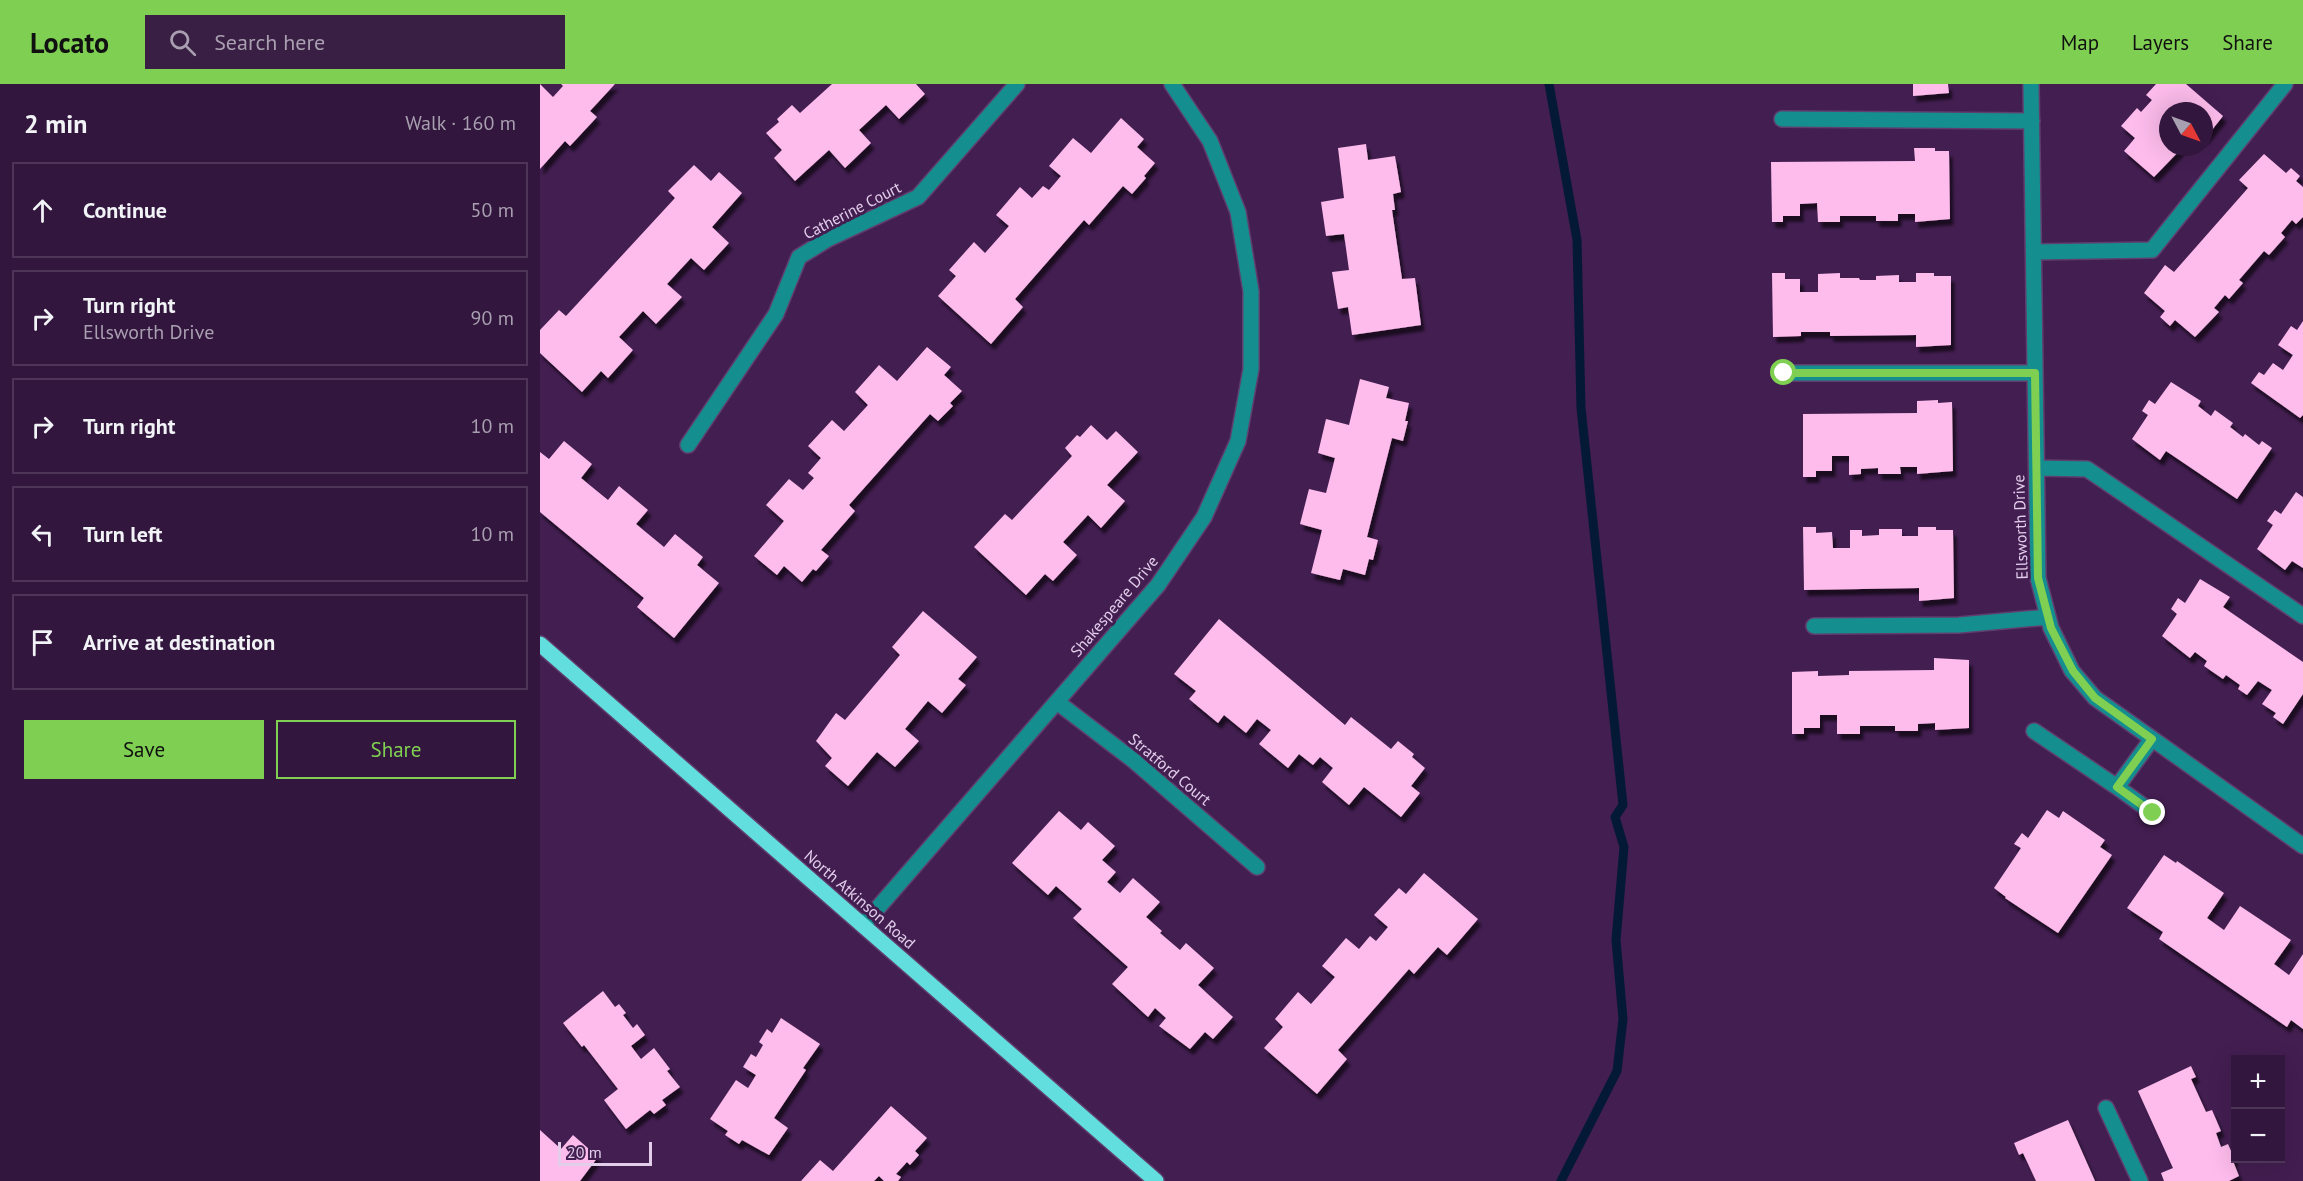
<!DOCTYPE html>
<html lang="en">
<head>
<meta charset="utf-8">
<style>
  :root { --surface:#32163d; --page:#3a1f44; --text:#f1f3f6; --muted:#a89fb0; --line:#4d3557; --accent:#7fd052 }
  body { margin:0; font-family:"PT Sans",sans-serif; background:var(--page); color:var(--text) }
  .controls { position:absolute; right:18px; bottom:18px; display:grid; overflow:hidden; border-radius:0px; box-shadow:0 6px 24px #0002 }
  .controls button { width:54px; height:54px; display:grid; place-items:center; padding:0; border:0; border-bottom:2px solid var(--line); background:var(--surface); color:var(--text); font:30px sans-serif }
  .compass { position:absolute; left:1619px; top:18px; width:54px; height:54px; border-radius:50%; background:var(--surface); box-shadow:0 6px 24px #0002; rotate:131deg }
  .scale { position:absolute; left:18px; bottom:15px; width:94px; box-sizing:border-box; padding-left:6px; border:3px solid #e2cdeb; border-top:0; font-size:16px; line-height:21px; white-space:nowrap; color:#e2cdeb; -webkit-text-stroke:4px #431e51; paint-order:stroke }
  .stop { position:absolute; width:18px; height:18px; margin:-14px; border:4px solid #7fd052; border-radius:50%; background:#fff }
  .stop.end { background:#7fd052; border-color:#fff; box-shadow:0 2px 6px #0008 }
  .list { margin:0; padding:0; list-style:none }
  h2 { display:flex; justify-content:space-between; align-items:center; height:78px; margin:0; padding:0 24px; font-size:26px }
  h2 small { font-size:20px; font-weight:400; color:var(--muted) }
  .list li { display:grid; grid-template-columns:39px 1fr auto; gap:18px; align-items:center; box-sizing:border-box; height:96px; margin:0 12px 12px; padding:0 12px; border:2px solid var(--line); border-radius:0px }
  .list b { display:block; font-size:22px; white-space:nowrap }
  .list p { margin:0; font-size:20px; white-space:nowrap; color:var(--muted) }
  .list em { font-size:20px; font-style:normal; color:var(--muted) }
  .actions { display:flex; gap:12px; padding:18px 24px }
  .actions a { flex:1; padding:14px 0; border:2px solid var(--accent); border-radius:0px; text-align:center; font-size:21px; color:var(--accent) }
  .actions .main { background:var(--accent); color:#111 }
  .icon { flex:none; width:33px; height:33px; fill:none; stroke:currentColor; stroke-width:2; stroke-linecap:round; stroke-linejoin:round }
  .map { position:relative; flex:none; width:1763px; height:1097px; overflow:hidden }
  header { display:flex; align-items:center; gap:36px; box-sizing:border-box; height:84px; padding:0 30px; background:var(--accent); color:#111 }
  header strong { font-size:28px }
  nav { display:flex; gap:33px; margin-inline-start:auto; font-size:21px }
  .search { width:420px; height:54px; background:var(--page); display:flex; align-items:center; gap:15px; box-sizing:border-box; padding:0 21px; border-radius:0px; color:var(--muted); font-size:22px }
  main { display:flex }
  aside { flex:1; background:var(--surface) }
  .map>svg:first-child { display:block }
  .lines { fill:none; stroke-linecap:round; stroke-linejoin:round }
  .stream { stroke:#041936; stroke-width:9 }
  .building { fill:#fdbcec; filter:url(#shadow) }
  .minor-casing { stroke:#603e6d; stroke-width:18 }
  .major-casing { stroke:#603e6d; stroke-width:18 }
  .minor { stroke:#158e8f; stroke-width:15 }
  .major { stroke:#63dedf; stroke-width:15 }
  .route { stroke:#7fd052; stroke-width:8 }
  .labels { text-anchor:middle; stroke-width:6; stroke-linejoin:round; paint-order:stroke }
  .street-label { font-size:16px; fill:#e2cdeb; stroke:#431e51 }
</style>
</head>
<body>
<header>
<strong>Locato</strong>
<div class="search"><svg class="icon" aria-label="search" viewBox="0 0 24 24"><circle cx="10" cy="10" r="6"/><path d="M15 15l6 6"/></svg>Search here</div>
<nav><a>Map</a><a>Layers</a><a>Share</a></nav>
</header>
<main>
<aside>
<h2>2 min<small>Walk · 160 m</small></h2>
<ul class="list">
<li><svg class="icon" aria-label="ahead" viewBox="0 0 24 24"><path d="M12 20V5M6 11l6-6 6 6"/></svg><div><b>Continue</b></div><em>50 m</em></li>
<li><svg class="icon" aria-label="right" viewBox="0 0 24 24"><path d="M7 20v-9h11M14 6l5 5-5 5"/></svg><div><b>Turn right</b><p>Ellsworth Drive</p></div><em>90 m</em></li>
<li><svg class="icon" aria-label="right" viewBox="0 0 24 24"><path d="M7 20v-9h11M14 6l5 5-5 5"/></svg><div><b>Turn right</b></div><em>10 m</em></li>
<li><svg class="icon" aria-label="left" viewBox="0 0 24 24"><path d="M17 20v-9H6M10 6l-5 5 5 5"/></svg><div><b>Turn left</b></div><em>10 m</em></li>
<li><svg class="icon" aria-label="arrive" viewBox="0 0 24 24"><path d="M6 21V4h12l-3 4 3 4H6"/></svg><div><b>Arrive at destination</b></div></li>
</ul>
<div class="actions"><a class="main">Save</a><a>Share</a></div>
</aside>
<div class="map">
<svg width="1763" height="1097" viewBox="0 0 1763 1097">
  <defs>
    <filter id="shadow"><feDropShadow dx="3.5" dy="6" stdDeviation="1.5" flood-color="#0009"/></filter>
  </defs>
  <rect width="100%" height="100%" fill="#431e51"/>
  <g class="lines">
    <path class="stream" d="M1009 0 1037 156 1041 324 1083 721 1075 733 1084 763 1076 856 1083 935 1077 987 1021 1097"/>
  </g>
  <path class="building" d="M0 0 13 13 23 2 21 0H75L50 27 57 33 30 62 25 57 0 85Z
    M292 0H376L385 10 359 35 346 21 319 46 331 59 305 84 289 66 255 97 234 74 242 66 226 49 239 38 237 35 252 21 260 29Z
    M1373 0H1408L1409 9 1373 12Z
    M1616 0H1646L1683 32 1664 56V27H1628V63H1643L1614 93 1584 67 1595 54 1581 42 1597 24 1601 28 1612 16 1606 11Z
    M581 34 604 55 597 63 615 79 604 92 606 94 592 110 583 102 549 141 544 136 475 215 483 223 451 260 398 212 416 192 409 186 434 158 445 169 469 142 456 131 480 103 492 114 503 102 509 106 521 92 509 82 533 54 551 69Z
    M826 60 828 76 855 72 861 108 853 110 855 126H852L862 195 875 194 881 241 812 251 808 223 798 225 792 188 809 186 804 150 786 152 781 118 804 114 798 64Z
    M1374 64H1395V67H1409L1410 135 1375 138V130H1358V137H1336V132H1300V138H1278L1277 119 1260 120V132H1243V138H1232L1231 78 1375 77Z
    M1724 70 1746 89 1751 84 1760 92 1756 97 1763 103V133L1756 140 1752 136 1741 149 1745 153 1729 171 1724 167 1699 196 1703 199 1689 215 1685 211 1674 224 1679 228 1655 253 1635 236 1630 242 1620 233 1625 227 1604 209 1625 181 1634 188 1708 104 1699 96Z
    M154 81 171 97 179 88 202 109 172 143 189 159 164 186 151 174 127 200 142 213 116 240 103 227 79 253 93 266 68 294 61 287 42 308 0 269V246L19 226 26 232 135 114 128 107Z
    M1232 189H1245V195H1260V208H1278V190L1300 189V194H1319L1320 196H1336V192L1359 191V198H1376V189H1394V192H1411V261L1376 263V251L1290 252V248H1261V252L1233 253Z
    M1763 237V331L1760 334 1711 299 1719 288 1724 291 1733 279 1743 286 1753 271 1738 261 1751 242 1757 246Z
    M387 263 411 283 404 291 422 307 410 319 413 322 398 337 390 330 309 421 315 427 281 466 289 472 276 487 273 485 262 498 244 482 237 491 214 472 244 437 226 421 249 395 263 406 274 394 268 389 281 374 268 362 292 336 304 347 328 321 315 308 339 281 357 297Z
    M820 295 849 303 846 314 869 319 865 337H868L863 357 852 354 827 453 838 456 833 476 829 475 825 491 803 485 800 496 771 489 782 446 760 440 769 405 786 409 795 374 778 369 786 335 809 341Z
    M1631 298 1661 317 1658 322 1671 332 1675 326 1693 339 1690 343 1703 353 1705 350 1719 361 1722 357 1732 364 1697 415 1626 367 1620 376 1592 355 1608 331 1602 327 1609 316 1615 320Z
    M1398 316V319L1412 318 1413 387 1377 390V383H1360L1361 390H1338V384L1321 385V390L1309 391V372H1292V387H1276V393H1263V330L1377 329V317Z
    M551 341 567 356 576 347 598 368 567 401 585 417 561 444 548 431 523 458 537 471 513 497 505 490 486 511 434 463 465 430 472 436 532 372 525 364 537 351 540 353Z
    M24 357 52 380 41 394 68 416 79 402 108 426 96 440 124 463 135 450 163 473 157 481 179 499 134 554 97 523 104 514 0 428V368L9 375Z
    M1756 408 1763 413V484L1752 477 1745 486 1717 465 1733 441 1727 437 1735 426 1741 430Z
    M1263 443H1276V449L1292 448 1293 464H1310V446H1322V452L1339 451V445H1362V452H1378V443H1396V446H1413L1414 514 1379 517V504L1264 506Z
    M1660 495 1690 513 1683 523 1763 578V610L1743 640 1733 633 1736 629 1722 620 1732 606 1718 597 1707 611 1698 605 1700 601 1686 591 1683 595 1664 582 1667 577 1655 568 1650 574 1622 552 1637 530 1631 525 1638 514 1645 519Z
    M383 527 437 573 418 595 426 601 402 629 388 617 365 645 379 657 355 683 337 668 308 702 285 682 292 674 276 657 296 629 305 636 360 571 352 563Z
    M679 535 805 641 811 633 851 665 858 657 874 670 872 673 885 684 871 702 880 709 861 733 824 703 809 721 782 698 793 684 780 673 773 681 759 670 748 684 719 660 731 646 717 635 706 649 684 631 678 639 649 615 656 607 634 590Z
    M1394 574 1429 576V644L1395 646V639L1378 640V647H1355V642H1320V650H1297V631H1280V644H1264V650H1252V588L1278 587V592L1309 591V587L1394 586Z
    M1507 726 1519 734 1523 727 1565 756 1560 763 1572 771 1518 849 1465 814 1466 813 1454 804 1481 764 1474 760 1482 749 1488 754Z
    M519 727 541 746 548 738 575 762 562 776 576 788 567 798 580 809 593 794 620 818 606 833 622 847 620 849 640 866 646 859 674 884 658 901 693 933 673 955 665 948 650 965 619 942 626 934 615 924 608 933 572 900 588 883 533 834 542 825 516 802 508 811 472 779Z
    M1624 771 1636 779 1637 777 1684 809 1667 834 1684 846 1700 822 1751 856 1734 880 1749 891 1763 870V945L1751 936 1747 943 1619 855 1623 848 1587 824Z
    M884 789 938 835 907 871 898 863 874 890 869 885 798 966 807 975 777 1010 724 964 743 943 735 935 758 908 771 920 795 893 782 882 806 854 819 865 830 852 836 857 848 843 834 831 859 804 866 810Z
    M63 907 75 923 79 920 86 929 83 931 93 944 97 940 105 951 91 962 101 975 114 964 130 985 127 987 140 1003 122 1016 126 1021 114 1030 110 1026 86 1045 64 1016 78 1005 44 961 42 963 23 939Z
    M241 934 280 960 263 984 266 986 234 1034 248 1044 229 1071 202 1056 199 1060 185 1051 188 1047 170 1035 196 996 208 1004 216 991 203 983 211 970 216 973 223 961 219 958 227 945 232 949Z
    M1651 982 1656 993 1651 995 1666 1028 1672 1026 1681 1047 1676 1049 1681 1063 1688 1060 1695 1076 1693 1077 1699 1092 1689 1097H1624L1621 1089 1633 1084 1598 1007Z
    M351 1022 387 1054 375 1067 379 1071 370 1081 367 1078 356 1090 361 1093 358 1097H344L339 1092 334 1097H261L280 1076 293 1087Z
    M1528 1036 1555 1097H1496L1483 1069 1479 1071 1474 1059Z
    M0 1046 21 1065 33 1051 58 1073 40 1097H0Z"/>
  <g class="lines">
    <g class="minor-casing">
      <path id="minor" d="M1491 0 1498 494 1511 544 1532 587 1555 614 1763 762
        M1242 35 1492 37
        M1494 168 1612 166 1745 0
        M1243 289H1495
        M148 361 236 230 259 173 288 155 378 113 477 0
        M1497 384 1547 385 1763 532
        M1274 542 1419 541 1508 533
        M517 618 593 676 717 783
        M1494 647 1577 703 1612 655
        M1577 703 1613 729
        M323 841 618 501 664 433 698 357 711 285V207L698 128 670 57 632 0
        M1566 1024 1600 1097"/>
    </g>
    <g class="major-casing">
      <path id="major" d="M0 560 616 1097"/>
    </g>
    <use href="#minor" class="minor"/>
    <use href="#major" class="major"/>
  </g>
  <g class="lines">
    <path class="route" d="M1244 289H1495L1498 494 1511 544 1533 587 1555 614 1612 655 1577 703 1613 729"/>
  </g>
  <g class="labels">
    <g class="street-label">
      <text transform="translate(312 126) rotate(-27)" y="6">Catherine Court</text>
      <text transform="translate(1480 443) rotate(-92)" y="6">Ellsworth Drive</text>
      <text transform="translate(574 522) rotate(-50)" y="6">Shakespeare Drive</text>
      <text transform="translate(630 685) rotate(40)" y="6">Stratford Court</text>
      <text transform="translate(320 815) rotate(41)" y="6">North Atkinson Road</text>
    </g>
  </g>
</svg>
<div class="controls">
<button>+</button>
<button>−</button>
</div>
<svg class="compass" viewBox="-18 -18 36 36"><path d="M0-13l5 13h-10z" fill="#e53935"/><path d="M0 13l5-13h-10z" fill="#a89fb0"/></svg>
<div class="scale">20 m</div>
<div class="stop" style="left:1244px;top:289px"></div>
<div class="stop end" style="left:1613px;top:729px"></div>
</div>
</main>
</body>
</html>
